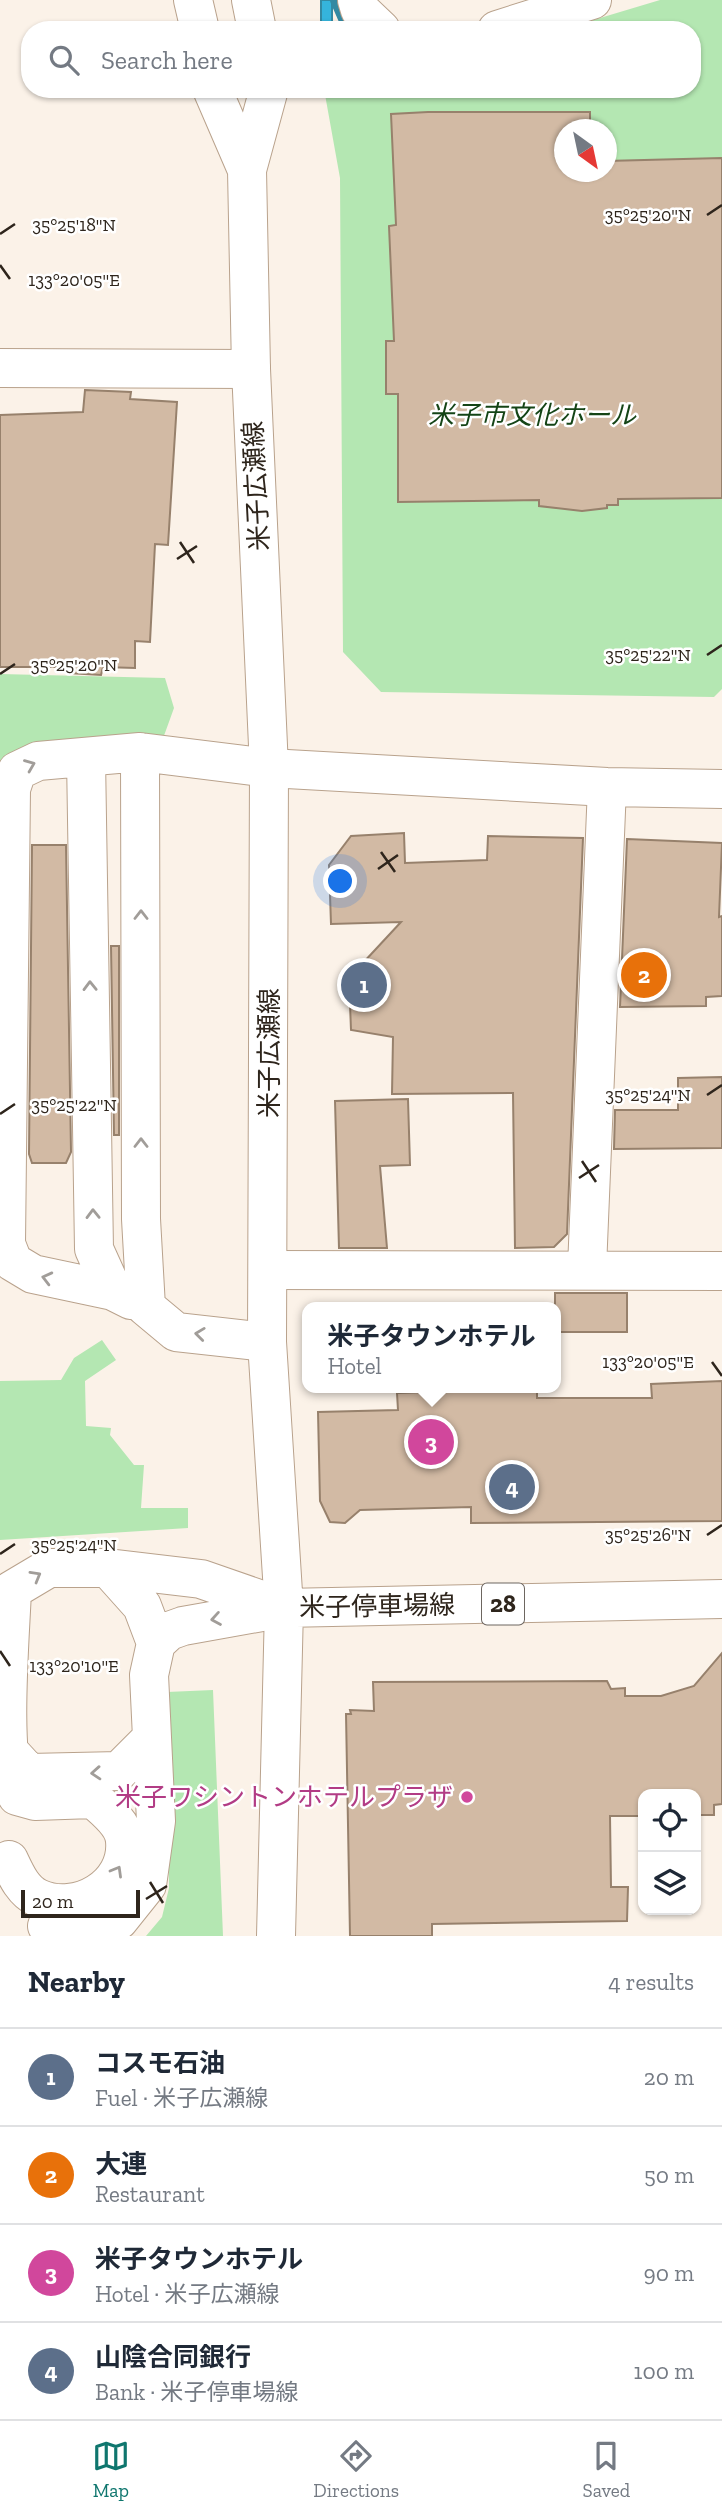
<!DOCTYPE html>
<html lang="en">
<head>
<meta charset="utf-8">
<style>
  :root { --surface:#fff; --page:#f6f6f7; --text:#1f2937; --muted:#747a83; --line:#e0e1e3; --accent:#0f766e }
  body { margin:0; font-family:"Zilla Slab","Noto Sans JP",serif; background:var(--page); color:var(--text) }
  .controls { position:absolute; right:21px; bottom:21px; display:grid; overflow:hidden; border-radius:14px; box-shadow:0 2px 5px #0004 }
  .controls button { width:63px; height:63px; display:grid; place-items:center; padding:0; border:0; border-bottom:2px solid var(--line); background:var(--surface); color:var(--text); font:35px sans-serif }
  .compass { position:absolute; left:554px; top:119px; width:63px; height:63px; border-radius:50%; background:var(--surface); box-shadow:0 2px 5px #0004; rotate:147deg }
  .scale { position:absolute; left:21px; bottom:18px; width:119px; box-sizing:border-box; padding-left:7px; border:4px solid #2e251c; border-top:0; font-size:19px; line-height:24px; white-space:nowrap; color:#2e251c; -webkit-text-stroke:5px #fff; paint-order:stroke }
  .you { position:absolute; left:341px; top:882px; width:24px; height:24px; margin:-18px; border:5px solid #fff; border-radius:50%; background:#1a73e8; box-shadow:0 0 0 10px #1a73e833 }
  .badge { display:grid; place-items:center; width:46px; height:46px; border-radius:50%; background:var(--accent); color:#fff; font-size:23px; font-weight:700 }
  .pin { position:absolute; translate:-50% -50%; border:4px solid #fff; box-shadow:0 2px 7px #0006 }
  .popup { position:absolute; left:302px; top:1302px; width:259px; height:91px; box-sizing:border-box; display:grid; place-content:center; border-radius:14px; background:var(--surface); filter:drop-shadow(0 2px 5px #0005); font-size:23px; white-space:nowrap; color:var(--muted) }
  .popup b { font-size:26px; color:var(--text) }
  .popup::after { content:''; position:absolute; left:50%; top:100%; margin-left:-14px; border:14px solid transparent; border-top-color:var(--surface) }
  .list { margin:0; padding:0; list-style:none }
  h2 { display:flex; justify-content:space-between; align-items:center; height:91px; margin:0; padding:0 28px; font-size:30px }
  h2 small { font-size:23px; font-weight:400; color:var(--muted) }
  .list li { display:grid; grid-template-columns:46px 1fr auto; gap:21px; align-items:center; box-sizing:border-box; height:98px; padding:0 28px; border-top:2px solid var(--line) }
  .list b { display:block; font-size:26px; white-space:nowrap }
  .list p { margin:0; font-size:23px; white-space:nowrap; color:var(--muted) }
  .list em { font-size:23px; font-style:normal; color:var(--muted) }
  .icon { flex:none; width:38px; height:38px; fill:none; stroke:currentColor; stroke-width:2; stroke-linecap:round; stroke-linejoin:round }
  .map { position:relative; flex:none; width:722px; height:1936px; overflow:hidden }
  .search { position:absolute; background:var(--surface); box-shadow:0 2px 5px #0004; left:21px; right:21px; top:21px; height:77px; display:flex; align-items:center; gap:18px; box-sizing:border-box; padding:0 24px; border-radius:28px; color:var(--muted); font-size:26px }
  .sheet { height:483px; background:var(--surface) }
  nav { display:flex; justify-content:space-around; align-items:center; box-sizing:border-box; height:98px; border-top:2px solid var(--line); background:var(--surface); font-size:19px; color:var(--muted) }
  nav a { display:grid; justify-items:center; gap:4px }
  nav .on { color:var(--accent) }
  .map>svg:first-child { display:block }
  .green { fill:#b4e7b2; fill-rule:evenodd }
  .water { fill:#35b4dc; stroke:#3389a2; stroke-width:2 }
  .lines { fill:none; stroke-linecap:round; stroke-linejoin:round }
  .stream { stroke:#3389a2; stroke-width:12 }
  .building { fill:#d2baa4; stroke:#97816c; stroke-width:2 }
  .minor-casing { stroke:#b9a28c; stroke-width:40 }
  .major-casing { stroke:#b9a28c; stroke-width:40 }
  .minor { stroke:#fff; stroke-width:38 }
  .major { stroke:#fff; stroke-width:38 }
  .oneway { stroke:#a19d99 }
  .ticks { fill:none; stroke:#2e251c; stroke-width:2.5 }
  .hotel-dot { fill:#d1479c; stroke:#fff; stroke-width:2.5 }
  .labels { text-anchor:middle; stroke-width:5; stroke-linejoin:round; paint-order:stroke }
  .shield { fill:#fff; stroke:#6d6660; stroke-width:2 }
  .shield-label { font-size:24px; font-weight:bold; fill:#2e251c }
  .park-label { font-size:26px; font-style:italic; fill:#144416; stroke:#fff }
  .street-label { font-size:26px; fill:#2e251c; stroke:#fff }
  .hotel-label { font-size:26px; fill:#b23c85; stroke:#fff; text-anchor:end }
  .ticks-label { font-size:18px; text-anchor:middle; fill:#2e251c; stroke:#fff; stroke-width:5; stroke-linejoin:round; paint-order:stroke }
</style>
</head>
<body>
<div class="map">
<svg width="722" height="1936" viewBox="0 0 722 1936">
  <rect width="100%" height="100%" fill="#fbf2e8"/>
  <path class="green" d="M660 0H722V689L714 697 381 692 343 652 340 178 324 89H692V30H560ZM564 130H606V172H564Z
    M0 674 165 678 174 708 161 744 0 785Z
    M102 1340 116 1360 85 1381 86 1426 111 1428 110 1435 134 1465H144L141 1508H188V1528L0 1540V1381L61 1380 74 1358Z
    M213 1690 223 1936H146L162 1917 169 1888 167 1692Z"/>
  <path class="water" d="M321 0H332V30H321Z"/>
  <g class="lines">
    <path class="stream" d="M336 0 349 30"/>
  </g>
  <path class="building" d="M428 112H590V130H564V172H606V161L722 158V498L618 499V505H607V508L582 511 539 506V500L398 502V394H386V341H394L389 226 396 225 391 114Z
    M85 390 131 392 130 399 177 402 168 545 155 544 150 642 135 641V668L103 667 101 675 68 673V667H0V415L83 412Z
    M404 833 405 863 487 860 488 836 583 838 567 1234 554 1247 515 1248 513 1093 392 1094 393 1037 351 1030 349 978 401 922 331 924 329 865 351 836Z
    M627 839 722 843 719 917 722 916V996L706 997V1006L620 1007Z
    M32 845H66L71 1152 66 1163H32L29 1154Z
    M111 946H119V1135H114Z
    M722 1077V1148L614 1149 615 1110H678V1078Z
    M408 1099 410 1165 380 1166 387 1248H339L335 1101Z
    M555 1293H627V1332H555Z
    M722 1381V1521L471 1523V1507L360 1510 345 1523 330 1522 320 1501 318 1412 398 1410 397 1393 425 1392V1388H537V1398H652L651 1384Z
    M722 1653V1804L714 1805V1815H696V1794H643V1816H610L611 1887H628L627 1921 432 1924V1936H350L346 1714H351L350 1710 374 1711 373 1682 607 1681 611 1689 625 1688V1696H661L694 1686Z"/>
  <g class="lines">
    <g class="minor-casing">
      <path id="minor" d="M357 0 360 10 381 30
        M497 30 592 0
        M0 368 251 369
        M140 752 141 1219 146 1307 176 1332 267 1342
        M86 758 94 1249 113 1291 131 1300
        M587 1268 607 787
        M269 1270 722 1271
        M113 1291 33 1274 13 1262 6 1244 11 789 17 771 38 761 140 752 269 768 607 787 722 789
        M108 1568 201 1579 282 1607
        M5 1747 29 1773 119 1771 151 1739
        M9 1860C16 1875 23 1891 38 1898 77 1916 129 1886 125 1841 124 1824 105 1809 93 1799L35 1801 17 1796C0 1754 10 1641 12 1590L49 1568H108L142 1606 156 1643
        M47 1926 80 1932 119 1920 147 1885 156 1821 149 1675 156 1643 169 1631 183 1626 284 1608"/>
    </g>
    <g class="major-casing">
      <path id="major" d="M193 0 200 30
        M251 0 257 30
        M212 89 247 170
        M269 89 247 170 251 369 269 768 267 1342 284 1608 276 1936
        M284 1608 722 1599"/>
    </g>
    <use href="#minor" class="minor"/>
    <use href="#major" class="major"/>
  </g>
  <defs><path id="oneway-chevron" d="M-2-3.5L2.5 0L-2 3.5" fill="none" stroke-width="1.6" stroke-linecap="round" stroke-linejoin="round" transform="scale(1.75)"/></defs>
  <g class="oneway">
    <use href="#oneway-chevron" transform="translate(30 765) rotate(-22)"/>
    <use href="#oneway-chevron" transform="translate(141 915) rotate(-90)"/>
    <use href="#oneway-chevron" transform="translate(90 986) rotate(-91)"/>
    <use href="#oneway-chevron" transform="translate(141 1143) rotate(-90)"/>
    <use href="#oneway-chevron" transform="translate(93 1214) rotate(-91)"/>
    <use href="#oneway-chevron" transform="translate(47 1278) rotate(-166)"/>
    <use href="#oneway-chevron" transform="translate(200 1334) rotate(-173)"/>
    <use href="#oneway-chevron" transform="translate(36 1576) rotate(-30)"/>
    <use href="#oneway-chevron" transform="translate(216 1619) rotate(170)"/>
    <use href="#oneway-chevron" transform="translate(96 1773) rotate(176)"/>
    <use href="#oneway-chevron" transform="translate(117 1871) rotate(-60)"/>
  </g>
  <path class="ticks" d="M707 215 722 205M0 234 15 224M0 265 10 279M180 542 194 563M177 559 197 546M707 655 722 645M0 674 15 664M381 852 395 872M378 869 398 855M707 1095 722 1085M0 1114 15 1104M582 1161 596 1182M579 1178 599 1165M712 1362 722 1376M707 1535 722 1525M0 1554 15 1544M0 1651 10 1666M150 1882 163 1903M146 1899 167 1886"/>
  <circle class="hotel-dot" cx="467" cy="1797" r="7"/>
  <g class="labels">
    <rect class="shield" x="482" y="1583.5" width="42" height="41" rx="5"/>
    <g class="shield-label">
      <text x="503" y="1612">28</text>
    </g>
    <g class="park-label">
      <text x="532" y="424">米子市文化ホール</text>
    </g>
    <g class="street-label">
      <text transform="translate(256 486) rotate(-93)" y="9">米子広瀬線</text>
      <text transform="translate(269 1053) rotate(-90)" y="9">米子広瀬線</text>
      <text transform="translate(377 1606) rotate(-1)" y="9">米子停車場線</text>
    </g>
    <g class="hotel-label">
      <text x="453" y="1806">米子ワシントンホテルプラザ</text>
    </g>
  </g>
  <g class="ticks-label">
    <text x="648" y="221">35°25'20"N</text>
    <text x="74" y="231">35°25'18"N</text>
    <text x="74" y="286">133°20'05"E</text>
    <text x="648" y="661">35°25'22"N</text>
    <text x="74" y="671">35°25'20"N</text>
    <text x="648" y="1101">35°25'24"N</text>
    <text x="74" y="1111">35°25'22"N</text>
    <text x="648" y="1368">133°20'05"E</text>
    <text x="648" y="1541">35°25'26"N</text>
    <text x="74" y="1551">35°25'24"N</text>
    <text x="74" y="1672">133°20'10"E</text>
  </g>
</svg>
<div class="controls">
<button><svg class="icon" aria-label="locate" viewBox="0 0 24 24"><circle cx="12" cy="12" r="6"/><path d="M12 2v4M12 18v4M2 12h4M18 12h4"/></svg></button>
<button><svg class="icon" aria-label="layers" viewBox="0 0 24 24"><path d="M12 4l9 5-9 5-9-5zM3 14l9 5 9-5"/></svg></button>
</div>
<svg class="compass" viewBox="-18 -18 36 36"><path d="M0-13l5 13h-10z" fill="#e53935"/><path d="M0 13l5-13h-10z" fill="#747a83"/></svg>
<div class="scale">20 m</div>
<div class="you"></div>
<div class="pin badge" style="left:364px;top:985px;background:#5c6f8a">1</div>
<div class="pin badge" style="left:644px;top:975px;background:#e8710a">2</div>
<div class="pin badge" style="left:431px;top:1442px;background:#d1479c">3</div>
<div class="popup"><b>米子タウンホテル</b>Hotel</div>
<div class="pin badge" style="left:512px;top:1487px;background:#5c6f8a">4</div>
<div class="search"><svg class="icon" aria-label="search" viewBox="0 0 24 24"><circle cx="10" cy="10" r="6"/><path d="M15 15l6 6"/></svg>Search here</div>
</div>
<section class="sheet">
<h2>Nearby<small>4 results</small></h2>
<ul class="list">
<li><span class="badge" style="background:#5c6f8a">1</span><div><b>コスモ石油</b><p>Fuel · 米子広瀬線</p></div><em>20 m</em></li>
<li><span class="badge" style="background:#e8710a">2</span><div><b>大連</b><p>Restaurant</p></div><em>50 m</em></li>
<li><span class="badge" style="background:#d1479c">3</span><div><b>米子タウンホテル</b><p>Hotel · 米子広瀬線</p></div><em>90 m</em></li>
<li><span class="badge" style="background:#5c6f8a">4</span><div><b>山陰合同銀行</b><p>Bank · 米子停車場線</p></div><em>100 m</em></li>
</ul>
</section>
<nav>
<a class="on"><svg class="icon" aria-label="map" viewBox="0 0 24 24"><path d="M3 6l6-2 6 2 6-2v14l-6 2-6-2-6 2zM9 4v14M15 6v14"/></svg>Map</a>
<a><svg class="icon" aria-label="directions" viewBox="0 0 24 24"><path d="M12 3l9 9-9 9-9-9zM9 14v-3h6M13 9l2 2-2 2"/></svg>Directions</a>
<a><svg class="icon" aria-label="saved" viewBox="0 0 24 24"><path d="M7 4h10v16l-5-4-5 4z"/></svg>Saved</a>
</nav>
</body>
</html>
